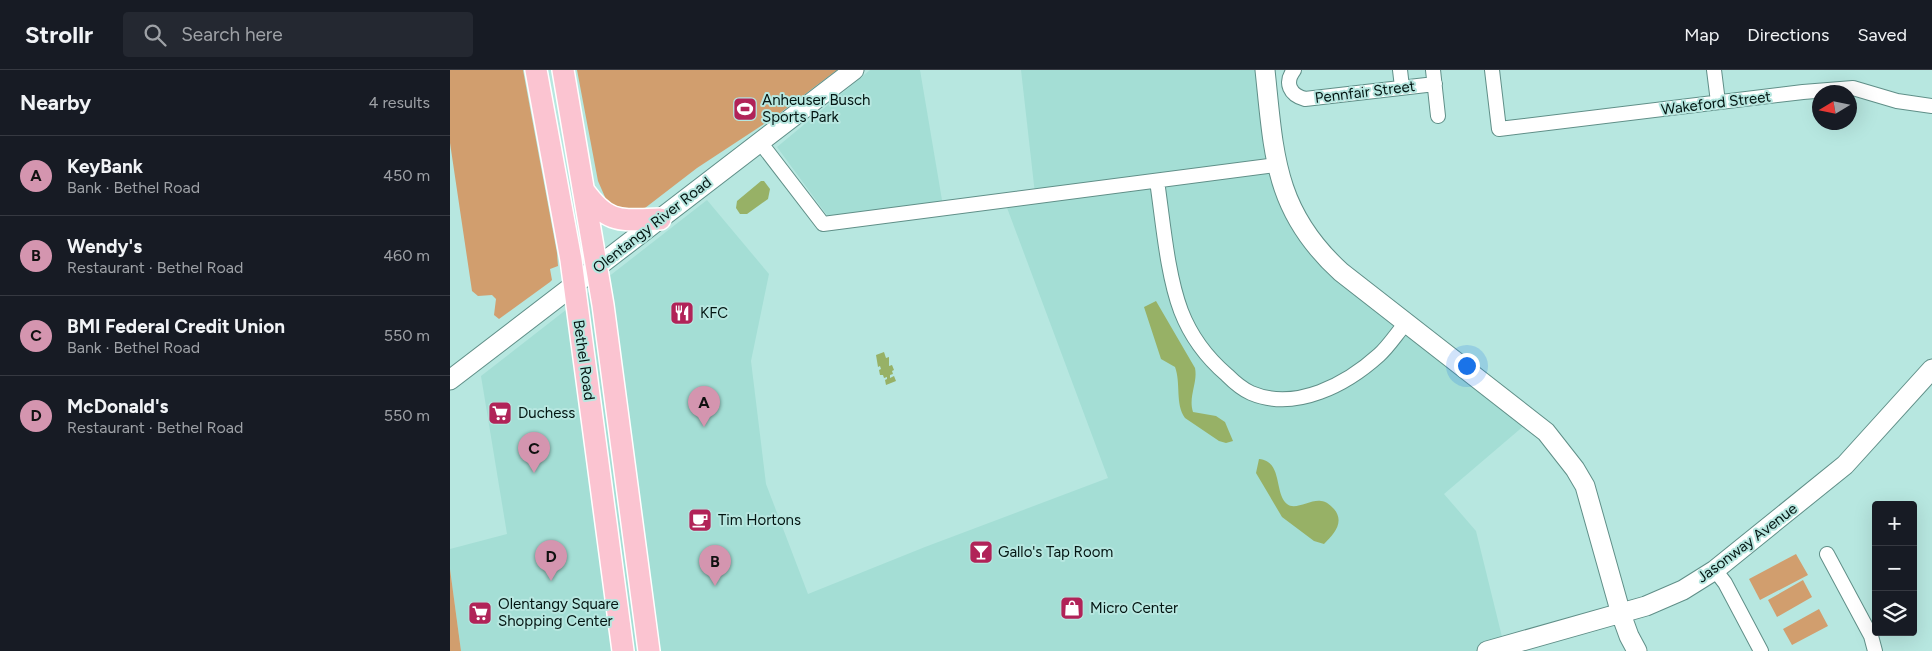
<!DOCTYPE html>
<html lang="en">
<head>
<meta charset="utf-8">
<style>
  :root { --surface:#171b24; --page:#242831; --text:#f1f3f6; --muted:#9ea1a6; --line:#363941; --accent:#d495af }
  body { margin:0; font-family:Figtree,sans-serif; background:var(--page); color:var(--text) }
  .controls { position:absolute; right:15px; bottom:15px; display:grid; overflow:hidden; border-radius:5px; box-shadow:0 5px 20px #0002 }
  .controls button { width:45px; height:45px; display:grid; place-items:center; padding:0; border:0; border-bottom:1px solid var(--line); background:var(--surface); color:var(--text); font:25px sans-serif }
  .compass { position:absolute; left:1362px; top:15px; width:45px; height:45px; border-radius:50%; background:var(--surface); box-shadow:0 5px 20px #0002; rotate:260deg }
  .you { position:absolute; left:1016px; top:295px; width:18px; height:18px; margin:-12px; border:4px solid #fff; border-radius:50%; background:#1a73e8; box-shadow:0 0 0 8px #1a73e833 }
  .badge { display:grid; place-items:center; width:32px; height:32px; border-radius:50%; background:var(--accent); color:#111; font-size:16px; font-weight:700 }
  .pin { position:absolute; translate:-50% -41px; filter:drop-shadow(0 1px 2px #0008) }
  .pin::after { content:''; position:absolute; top:26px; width:18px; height:15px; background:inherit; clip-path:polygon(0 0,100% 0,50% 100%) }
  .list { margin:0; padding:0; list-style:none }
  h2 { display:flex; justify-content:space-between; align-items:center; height:65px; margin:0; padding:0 20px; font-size:21px }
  h2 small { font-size:16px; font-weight:400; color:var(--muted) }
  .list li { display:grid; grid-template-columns:32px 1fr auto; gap:15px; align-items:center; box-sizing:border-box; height:80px; padding:0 20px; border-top:1px solid var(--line) }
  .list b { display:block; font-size:19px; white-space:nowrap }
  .list p { margin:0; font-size:16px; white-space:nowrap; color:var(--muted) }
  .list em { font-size:16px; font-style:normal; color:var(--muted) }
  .icon { flex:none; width:28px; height:28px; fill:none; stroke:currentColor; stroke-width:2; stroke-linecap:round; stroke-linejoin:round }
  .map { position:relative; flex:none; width:1482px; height:581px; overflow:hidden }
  header { display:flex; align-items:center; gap:30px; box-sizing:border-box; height:70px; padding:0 25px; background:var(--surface); border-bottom:1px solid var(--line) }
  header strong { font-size:24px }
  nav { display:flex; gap:28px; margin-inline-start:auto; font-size:18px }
  .search { width:350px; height:45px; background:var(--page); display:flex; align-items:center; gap:12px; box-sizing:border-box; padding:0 18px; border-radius:5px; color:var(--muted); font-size:19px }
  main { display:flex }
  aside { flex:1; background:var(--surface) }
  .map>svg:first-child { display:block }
  .built { fill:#a4ded5 }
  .green { fill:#d19e6e }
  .water { fill:#97b166 }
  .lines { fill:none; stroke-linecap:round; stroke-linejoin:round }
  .street-casing { stroke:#608f88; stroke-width:16 }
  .secondary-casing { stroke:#608f88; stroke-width:21 }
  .primary-casing { stroke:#fff; stroke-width:24 }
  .street { stroke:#fff; stroke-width:14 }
  .secondary { stroke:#fff; stroke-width:19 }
  .primary { stroke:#fbc4d1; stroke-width:21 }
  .labels { text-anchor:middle; stroke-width:4; stroke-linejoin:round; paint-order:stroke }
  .street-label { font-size:15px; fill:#031512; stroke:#b7e7e0 }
  .poi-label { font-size:15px; fill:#031512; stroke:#b7e7e0; text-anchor:start }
</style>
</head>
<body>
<header>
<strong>Strollr</strong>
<div class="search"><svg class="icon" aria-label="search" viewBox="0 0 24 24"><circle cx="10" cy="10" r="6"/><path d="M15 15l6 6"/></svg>Search here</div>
<nav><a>Map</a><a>Directions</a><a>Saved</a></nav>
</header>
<main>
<aside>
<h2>Nearby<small>4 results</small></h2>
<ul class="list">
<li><span class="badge">A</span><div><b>KeyBank</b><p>Bank · Bethel Road</p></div><em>450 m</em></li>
<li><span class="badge">B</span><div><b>Wendy's</b><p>Restaurant · Bethel Road</p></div><em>460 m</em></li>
<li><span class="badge">C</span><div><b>BMI Federal Credit Union</b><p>Bank · Bethel Road</p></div><em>550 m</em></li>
<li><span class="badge">D</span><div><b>McDonald's</b><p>Restaurant · Bethel Road</p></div><em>550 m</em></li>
</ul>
</aside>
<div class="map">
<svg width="1482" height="581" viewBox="0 0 1482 581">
  <rect width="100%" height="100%" fill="#b7e7e0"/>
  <path class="built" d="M420 0H470L493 136 382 152 327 77Z
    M571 0H813L824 87 875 187 1082 349 994 424 1026 461 1054 575 1034 581H11L0 499V479L57 464 31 306 257 130 319 204 301 291 316 414 358 524 475 477 658 408 553 127 585 124Z"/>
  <path class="green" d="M0 0H73L107 183 108 196 100 199 102 210 100 212 49 249 44 245 46 229 42 225 28 226 22 221 0 73Z
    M127 0H387L326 46 247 98 195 138 183 142 158 134 148 111Z
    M1346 484 1358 505 1310 530 1299 509Z
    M0 499 11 581H0Z
    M1353 510 1362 527 1327 547 1318 530Z
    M1369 539 1378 556 1342 575 1333 559Z"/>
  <path class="water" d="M311 111H314L320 119 318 129 297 144H290L286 138 287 131Z
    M706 231 745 298C748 313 738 326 743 342L766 346 775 352 783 371 776 373 769 371 735 348C725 334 731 313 725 297L711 289 694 237Z
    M434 282 436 288 439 287V296L442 295 444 300 442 301 443 304 440 305V308L444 306 446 311 436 315 435 310 437 309V307L434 308 433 305H430L429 300 431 299 430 296 428 297 426 285Z
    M809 389C833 391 824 424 837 434 845 441 861 429 871 431 876 431 880 435 884 439 895 452 884 464 874 474L864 471 832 447 806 403Z"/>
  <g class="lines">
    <g class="street-casing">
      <path id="street" d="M844 0C834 13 840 25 855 29L985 14
        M950 0 952 17
        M983 0 988 46
        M1042 0 1049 59 1353 22 1403 18 1447 31 1482 36
        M1264 0 1268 32
        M310 72 373 154 826 95
        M707 111C713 151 717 204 731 241 741 267 756 287 777 305 784 312 792 319 801 323 846 342 897 314 929 285 939 276 947 263 956 253
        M1377 484 1421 566 1425 581
        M1265 500 1275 513 1311 581"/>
    </g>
    <g class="secondary-casing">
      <path id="secondary" d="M815 0C824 84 824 141 891 202L1096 362 1125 399 1135 416 1171 544 1179 566 1187 581
        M0 310 404 0
        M1037 581 1196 536 1233 520 1265 500 1395 395 1482 299"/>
    </g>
    <g class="primary-casing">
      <path id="primary" d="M86 0 121 190 173 581
        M113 0 153 235 199 581
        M134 121C159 155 171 150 210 149"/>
    </g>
    <use href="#street" class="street"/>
    <use href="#secondary" class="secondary"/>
    <use href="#primary" class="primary"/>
  </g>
  <defs>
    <g id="stadium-square" transform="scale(1.25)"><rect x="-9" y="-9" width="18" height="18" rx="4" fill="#b12358" stroke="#b7e7e0"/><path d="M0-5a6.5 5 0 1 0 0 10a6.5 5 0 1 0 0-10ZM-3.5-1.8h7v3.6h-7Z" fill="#fff"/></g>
    <g id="restaurant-square" transform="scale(1.25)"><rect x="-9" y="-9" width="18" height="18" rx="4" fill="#b12358" stroke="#b7e7e0"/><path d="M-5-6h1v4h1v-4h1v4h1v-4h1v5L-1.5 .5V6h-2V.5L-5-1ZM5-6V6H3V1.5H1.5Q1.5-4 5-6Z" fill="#fff"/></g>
    <g id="supermarket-square" transform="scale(1.25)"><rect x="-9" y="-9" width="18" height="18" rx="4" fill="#b12358" stroke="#b7e7e0"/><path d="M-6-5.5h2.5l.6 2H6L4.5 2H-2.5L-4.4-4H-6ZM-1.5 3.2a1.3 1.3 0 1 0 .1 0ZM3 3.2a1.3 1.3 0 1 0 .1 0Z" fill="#fff"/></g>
    <g id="cafe-square" transform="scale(1.25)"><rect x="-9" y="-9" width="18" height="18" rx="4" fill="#b12358" stroke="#b7e7e0"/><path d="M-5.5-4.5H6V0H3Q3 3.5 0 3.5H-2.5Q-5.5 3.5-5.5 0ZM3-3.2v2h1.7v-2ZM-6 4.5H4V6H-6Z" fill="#fff"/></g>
    <g id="bar-square" transform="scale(1.25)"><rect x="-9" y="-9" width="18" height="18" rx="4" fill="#b12358" stroke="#b7e7e0"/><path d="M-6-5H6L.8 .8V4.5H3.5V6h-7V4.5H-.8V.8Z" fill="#fff"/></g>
    <g id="shop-square" transform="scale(1.25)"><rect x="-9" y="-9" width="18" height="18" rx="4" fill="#b12358" stroke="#b7e7e0"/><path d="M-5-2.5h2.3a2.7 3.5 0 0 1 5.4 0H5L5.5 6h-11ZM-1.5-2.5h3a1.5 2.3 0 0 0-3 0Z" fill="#fff"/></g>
  </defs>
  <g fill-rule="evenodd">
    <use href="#stadium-square" x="295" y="39"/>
    <use href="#restaurant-square" x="232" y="243"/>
    <use href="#supermarket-square" x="50" y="343"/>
    <use href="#cafe-square" x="250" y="450"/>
    <use href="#bar-square" x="531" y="482"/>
    <use href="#shop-square" x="622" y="538"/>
    <use href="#supermarket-square" x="30" y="543"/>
  </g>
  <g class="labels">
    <g class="street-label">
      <text transform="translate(915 22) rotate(-7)" y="5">Pennfair Street</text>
      <text transform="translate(1266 33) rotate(-7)" y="5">Wakeford Street</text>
      <text transform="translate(202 155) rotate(-38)" y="5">Olentangy River Road</text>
      <text transform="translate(134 290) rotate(82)" y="5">Bethel Road</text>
      <text transform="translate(1297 473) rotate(-37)" y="5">Jasonway Avenue</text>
    </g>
    <g class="poi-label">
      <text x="312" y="35">Anheuser Busch<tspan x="312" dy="17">Sports Park</tspan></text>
      <text x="250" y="248">KFC</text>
      <text x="68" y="348">Duchess</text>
      <text x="268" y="455">Tim Hortons</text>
      <text x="548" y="487">Gallo's Tap Room</text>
      <text x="48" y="539">Olentangy Square<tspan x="48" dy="17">Shopping Center</tspan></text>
      <text x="640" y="543">Micro Center</text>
    </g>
  </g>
</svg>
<div class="controls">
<button>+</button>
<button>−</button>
<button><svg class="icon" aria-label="layers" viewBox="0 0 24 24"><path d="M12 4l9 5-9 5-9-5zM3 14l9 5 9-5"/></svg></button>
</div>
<svg class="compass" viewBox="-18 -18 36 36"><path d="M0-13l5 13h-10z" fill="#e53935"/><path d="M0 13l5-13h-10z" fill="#9ea1a6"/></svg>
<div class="you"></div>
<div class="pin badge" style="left:254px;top:357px">A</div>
<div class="pin badge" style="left:265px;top:516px">B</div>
<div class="pin badge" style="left:84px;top:403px">C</div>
<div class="pin badge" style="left:101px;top:511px">D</div>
</div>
</main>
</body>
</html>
